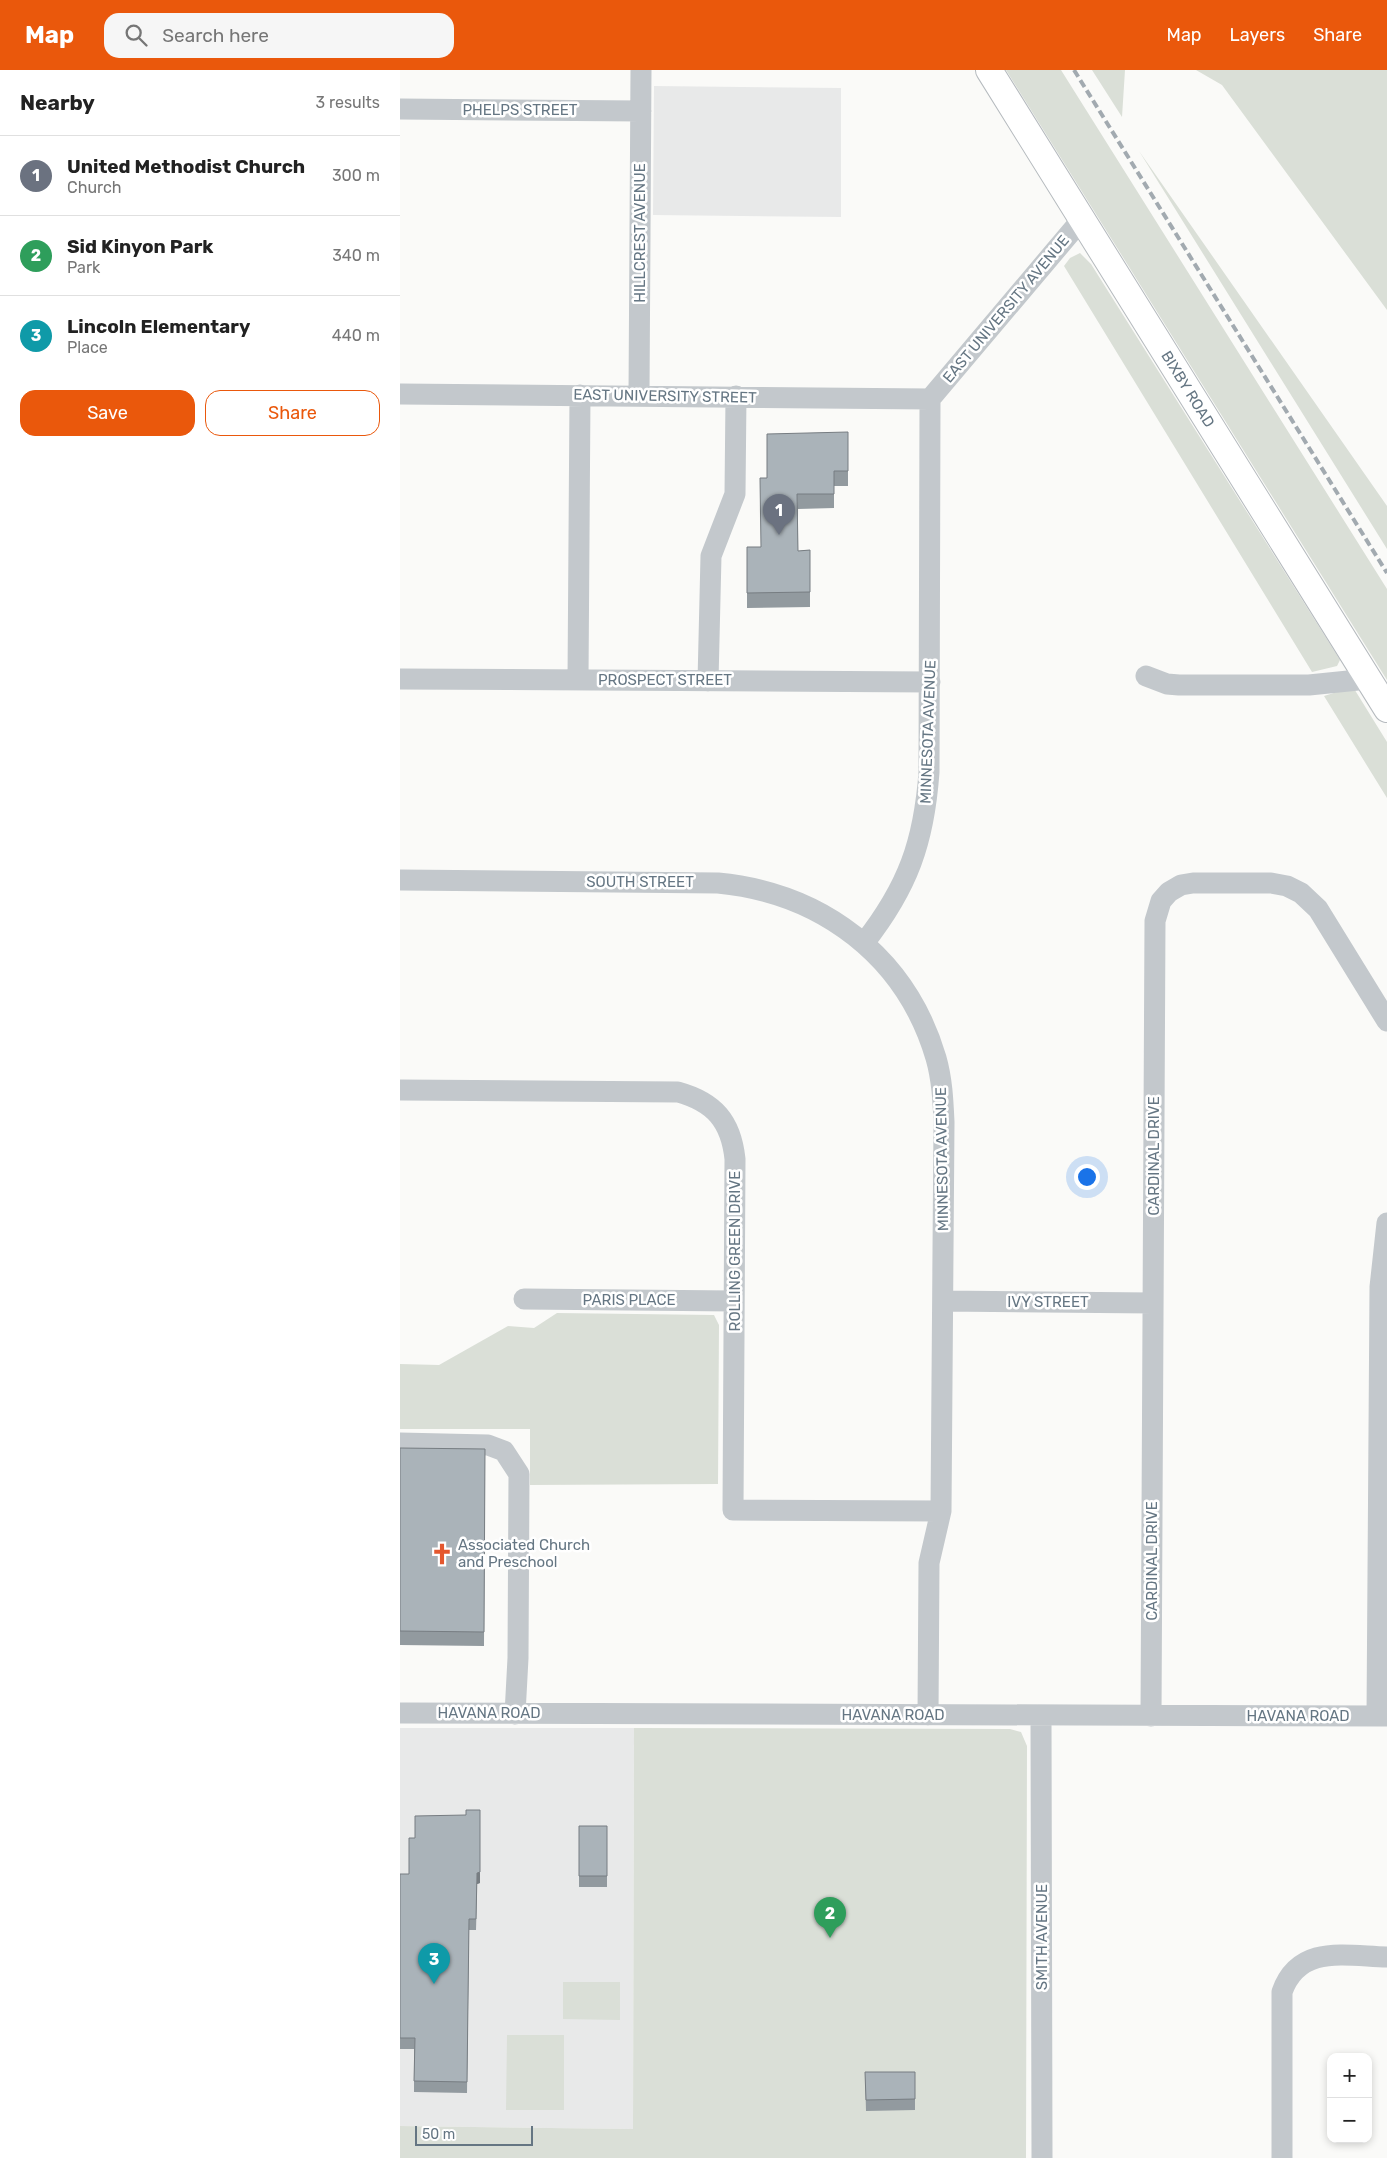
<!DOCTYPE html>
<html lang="en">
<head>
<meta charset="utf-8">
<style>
  :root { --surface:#fff; --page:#f6f6f6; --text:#222; --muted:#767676; --line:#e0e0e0; --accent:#ea580c }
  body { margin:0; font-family:Rubik,sans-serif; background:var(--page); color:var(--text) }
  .controls { position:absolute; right:15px; bottom:15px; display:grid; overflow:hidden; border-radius:10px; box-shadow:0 2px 8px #0003 }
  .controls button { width:45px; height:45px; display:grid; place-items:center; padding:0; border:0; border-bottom:1px solid var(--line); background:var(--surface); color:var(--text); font:25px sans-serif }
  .scale { position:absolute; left:15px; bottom:12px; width:118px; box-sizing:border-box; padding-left:5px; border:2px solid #657683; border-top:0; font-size:14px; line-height:18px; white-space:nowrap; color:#657683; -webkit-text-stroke:4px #fff; paint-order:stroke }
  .you { position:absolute; left:686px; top:1106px; width:18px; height:18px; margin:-12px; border:4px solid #fff; border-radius:50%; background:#1a73e8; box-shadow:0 0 0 8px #1a73e833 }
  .badge { display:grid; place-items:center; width:32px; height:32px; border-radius:50%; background:var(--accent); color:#fff; font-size:16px; font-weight:700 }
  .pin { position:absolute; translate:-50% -41px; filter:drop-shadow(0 1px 2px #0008) }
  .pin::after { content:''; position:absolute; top:26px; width:18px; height:15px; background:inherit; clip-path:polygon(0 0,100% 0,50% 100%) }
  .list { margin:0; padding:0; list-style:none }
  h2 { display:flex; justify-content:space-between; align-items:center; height:65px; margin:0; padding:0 20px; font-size:21px }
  h2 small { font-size:16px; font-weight:400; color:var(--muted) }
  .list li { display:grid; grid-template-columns:32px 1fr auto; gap:15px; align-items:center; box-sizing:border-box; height:80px; padding:0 20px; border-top:1px solid var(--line) }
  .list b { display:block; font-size:19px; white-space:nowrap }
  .list p { margin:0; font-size:16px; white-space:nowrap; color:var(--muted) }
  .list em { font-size:16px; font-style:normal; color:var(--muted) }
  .actions { display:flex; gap:10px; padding:15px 20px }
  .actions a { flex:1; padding:11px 0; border:1px solid var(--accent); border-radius:15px; text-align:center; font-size:18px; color:var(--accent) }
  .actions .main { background:var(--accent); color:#fff }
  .icon { flex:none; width:28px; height:28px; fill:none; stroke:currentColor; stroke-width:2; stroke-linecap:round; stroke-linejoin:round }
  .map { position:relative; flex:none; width:987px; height:2088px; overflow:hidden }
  header { display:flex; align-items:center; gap:30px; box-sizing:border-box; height:70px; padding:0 25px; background:var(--accent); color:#fff }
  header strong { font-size:24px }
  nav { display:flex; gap:28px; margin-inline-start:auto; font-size:18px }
  .search { width:350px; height:45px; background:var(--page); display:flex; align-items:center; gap:12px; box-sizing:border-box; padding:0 18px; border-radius:15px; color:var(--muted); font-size:19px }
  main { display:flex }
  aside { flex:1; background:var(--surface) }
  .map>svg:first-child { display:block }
  .built { fill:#e8e9e9 }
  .green { fill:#dadfd7 }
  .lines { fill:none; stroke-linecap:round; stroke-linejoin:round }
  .major-casing { stroke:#b5babe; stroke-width:28 }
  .minor { stroke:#c3c8cc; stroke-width:21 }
  .major { stroke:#fff; stroke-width:26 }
  .rail { stroke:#a2aab0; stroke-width:4; stroke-dasharray:8 4; stroke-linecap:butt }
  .wall { fill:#929a9f }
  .shaded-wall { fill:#777d82 }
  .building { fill:#aab3b9; stroke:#777d82 }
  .labels { text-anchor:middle; stroke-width:5; stroke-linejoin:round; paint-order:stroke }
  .street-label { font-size:15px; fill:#657683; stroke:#fff }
  .poi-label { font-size:15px; fill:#657683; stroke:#fff; text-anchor:start }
</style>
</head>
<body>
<header>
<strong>Map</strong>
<div class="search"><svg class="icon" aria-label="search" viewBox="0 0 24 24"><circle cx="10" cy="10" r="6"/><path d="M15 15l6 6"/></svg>Search here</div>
<nav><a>Map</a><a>Layers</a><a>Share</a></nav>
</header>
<main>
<aside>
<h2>Nearby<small>3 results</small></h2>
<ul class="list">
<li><span class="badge" style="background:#6b7280">1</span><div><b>United Methodist Church</b><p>Church</p></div><em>300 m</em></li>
<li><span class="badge" style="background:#2e9e5b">2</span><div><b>Sid Kinyon Park</b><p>Park</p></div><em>340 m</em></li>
<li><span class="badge" style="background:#0f9aa8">3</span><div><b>Lincoln Elementary</b><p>Place</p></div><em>440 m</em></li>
</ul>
<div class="actions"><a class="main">Save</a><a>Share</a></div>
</aside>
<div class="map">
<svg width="987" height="2088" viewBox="0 0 987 2088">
  <rect width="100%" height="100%" fill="#fafaf8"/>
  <path class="built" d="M254 16 441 18V147L253 145Z
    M0 1658H234L233 2059 0 2056Z"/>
  <path class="green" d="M606 0H661L987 519V610Z
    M692 0H725L722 47Z
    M796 0H987V240L822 15Z
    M739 81 987 436V479Z
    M680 183 691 194 940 590 937 596 912 602 664 196 670 188Z
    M953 617 987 672V728L924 626Z
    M157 1243 314 1245 319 1255 318 1414 130 1415V1359H0V1294L39 1295 108 1256 134 1258Z
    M234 1658 610 1659 621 1662 627 1676 626 2088H0V2056L233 2059Z
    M163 1912H220V1950L163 1949Z
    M107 1965H164V2040H106Z"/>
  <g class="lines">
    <g class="major-casing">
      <g id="major">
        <path id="s1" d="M589 0 987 639"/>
      </g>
    </g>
    <path class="minor" d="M0 39 241 41
      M0 324 530 329
      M239 325 241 0
      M530 329 682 149
      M746 606 767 614 779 615H909L968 609
      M0 609 530 612
      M178 610 180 325
      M308 611 311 486 335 424 336 326
      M0 810 318 813C422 823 506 886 536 988 542 1009 543 1030 544 1052L541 1441 529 1493 528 1645
      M464 873C508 817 524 772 529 702L530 329
      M0 1020 278 1022C314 1032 331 1051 335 1089L333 1440 541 1441
      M124 1229 334 1231
      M543 1231 753 1233
      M0 1373 88 1375 104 1381 119 1404 118 1588 115 1644
      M0 1643 987 1646
      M641 1646 642 2088
      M751 1646 755 851 761 831 769 822 781 815 793 813H871L887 816 901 823 918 839 987 951
      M977 1646 980 1217 987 1153
      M882 2088V1922C899 1874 945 1886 987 1887"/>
    <use href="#major" class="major"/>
    <path class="rail" d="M674 0 987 503"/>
  </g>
  <path class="wall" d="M448 362V416H434V438L398 439V481L410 480V537L347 538V477H361L367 408Z
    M0 1378 85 1379 84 1576 0 1575Z
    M179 1756H207V1817H179Z
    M0 1804H9L80 1813 77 1814 76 1860H69L67 2023 14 2022V1979H0Z
    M465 2002 515 2029V2040L466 2041Z"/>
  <path class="shaded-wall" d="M80 1802V1813L77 1814 76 1860 77 1803Z"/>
  <path class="building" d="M448 362V401H434V424H397L398 481 410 480V522L347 523V477H361L360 408H367V364Z
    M0 1378 85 1379 84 1562 0 1561Z
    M66 1740H80V1802L77 1803 76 1849H69L67 2012 14 2011 15 1968H0V1804H9V1768H15V1746L66 1745Z
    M179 1756H207V1806H179Z
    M465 2002H515V2029L466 2030Z"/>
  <defs>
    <g id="church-bare" transform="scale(1.725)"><path d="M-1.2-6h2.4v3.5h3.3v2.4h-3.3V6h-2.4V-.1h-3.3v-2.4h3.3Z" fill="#e4572e" stroke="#fff" stroke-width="2.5" paint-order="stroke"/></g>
  </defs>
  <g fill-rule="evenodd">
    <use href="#church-bare" x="42" y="1484"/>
  </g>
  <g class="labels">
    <g class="street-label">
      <text x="120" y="45">PHELPS STREET</text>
      <text transform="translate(240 163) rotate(-90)" y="5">HILLCREST AVENUE</text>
      <text transform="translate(606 239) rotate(-50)" y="5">EAST UNIVERSITY AVENUE</text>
      <text dy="5" stroke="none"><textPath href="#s1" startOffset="376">BIXBY ROAD</textPath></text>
      <text transform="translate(265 326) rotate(1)" y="5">EAST UNIVERSITY STREET</text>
      <text x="265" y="615">PROSPECT STREET</text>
      <text transform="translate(528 662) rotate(-88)" y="5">MINNESOTA AVENUE</text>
      <text x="240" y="817">SOUTH STREET</text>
      <text transform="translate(754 1086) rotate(-90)" y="5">CARDINAL DRIVE</text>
      <text transform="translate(542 1089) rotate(-91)" y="5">MINNESOTA AVENUE</text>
      <text transform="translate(335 1181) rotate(-90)" y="5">ROLLING GREEN DRIVE</text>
      <text x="229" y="1235">PARIS PLACE</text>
      <text x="648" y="1237">IVY STREET</text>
      <text transform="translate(752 1491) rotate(-90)" y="5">CARDINAL DRIVE</text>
      <text x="89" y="1648">HAVANA ROAD</text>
      <text x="493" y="1650">HAVANA ROAD</text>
      <text x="898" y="1651">HAVANA ROAD</text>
      <text transform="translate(642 1867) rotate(-90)" y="5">SMITH AVENUE</text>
    </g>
    <g class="poi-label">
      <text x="58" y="1480">Associated Church<tspan x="58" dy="17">and Preschool</tspan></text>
    </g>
  </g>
</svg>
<div class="controls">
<button>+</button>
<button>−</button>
</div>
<div class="scale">50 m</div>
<div class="you"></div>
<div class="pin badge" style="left:379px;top:465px;background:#6b7280">1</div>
<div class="pin badge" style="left:430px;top:1868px;background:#2e9e5b">2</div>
<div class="pin badge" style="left:34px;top:1914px;background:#0f9aa8">3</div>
</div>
</main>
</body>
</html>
